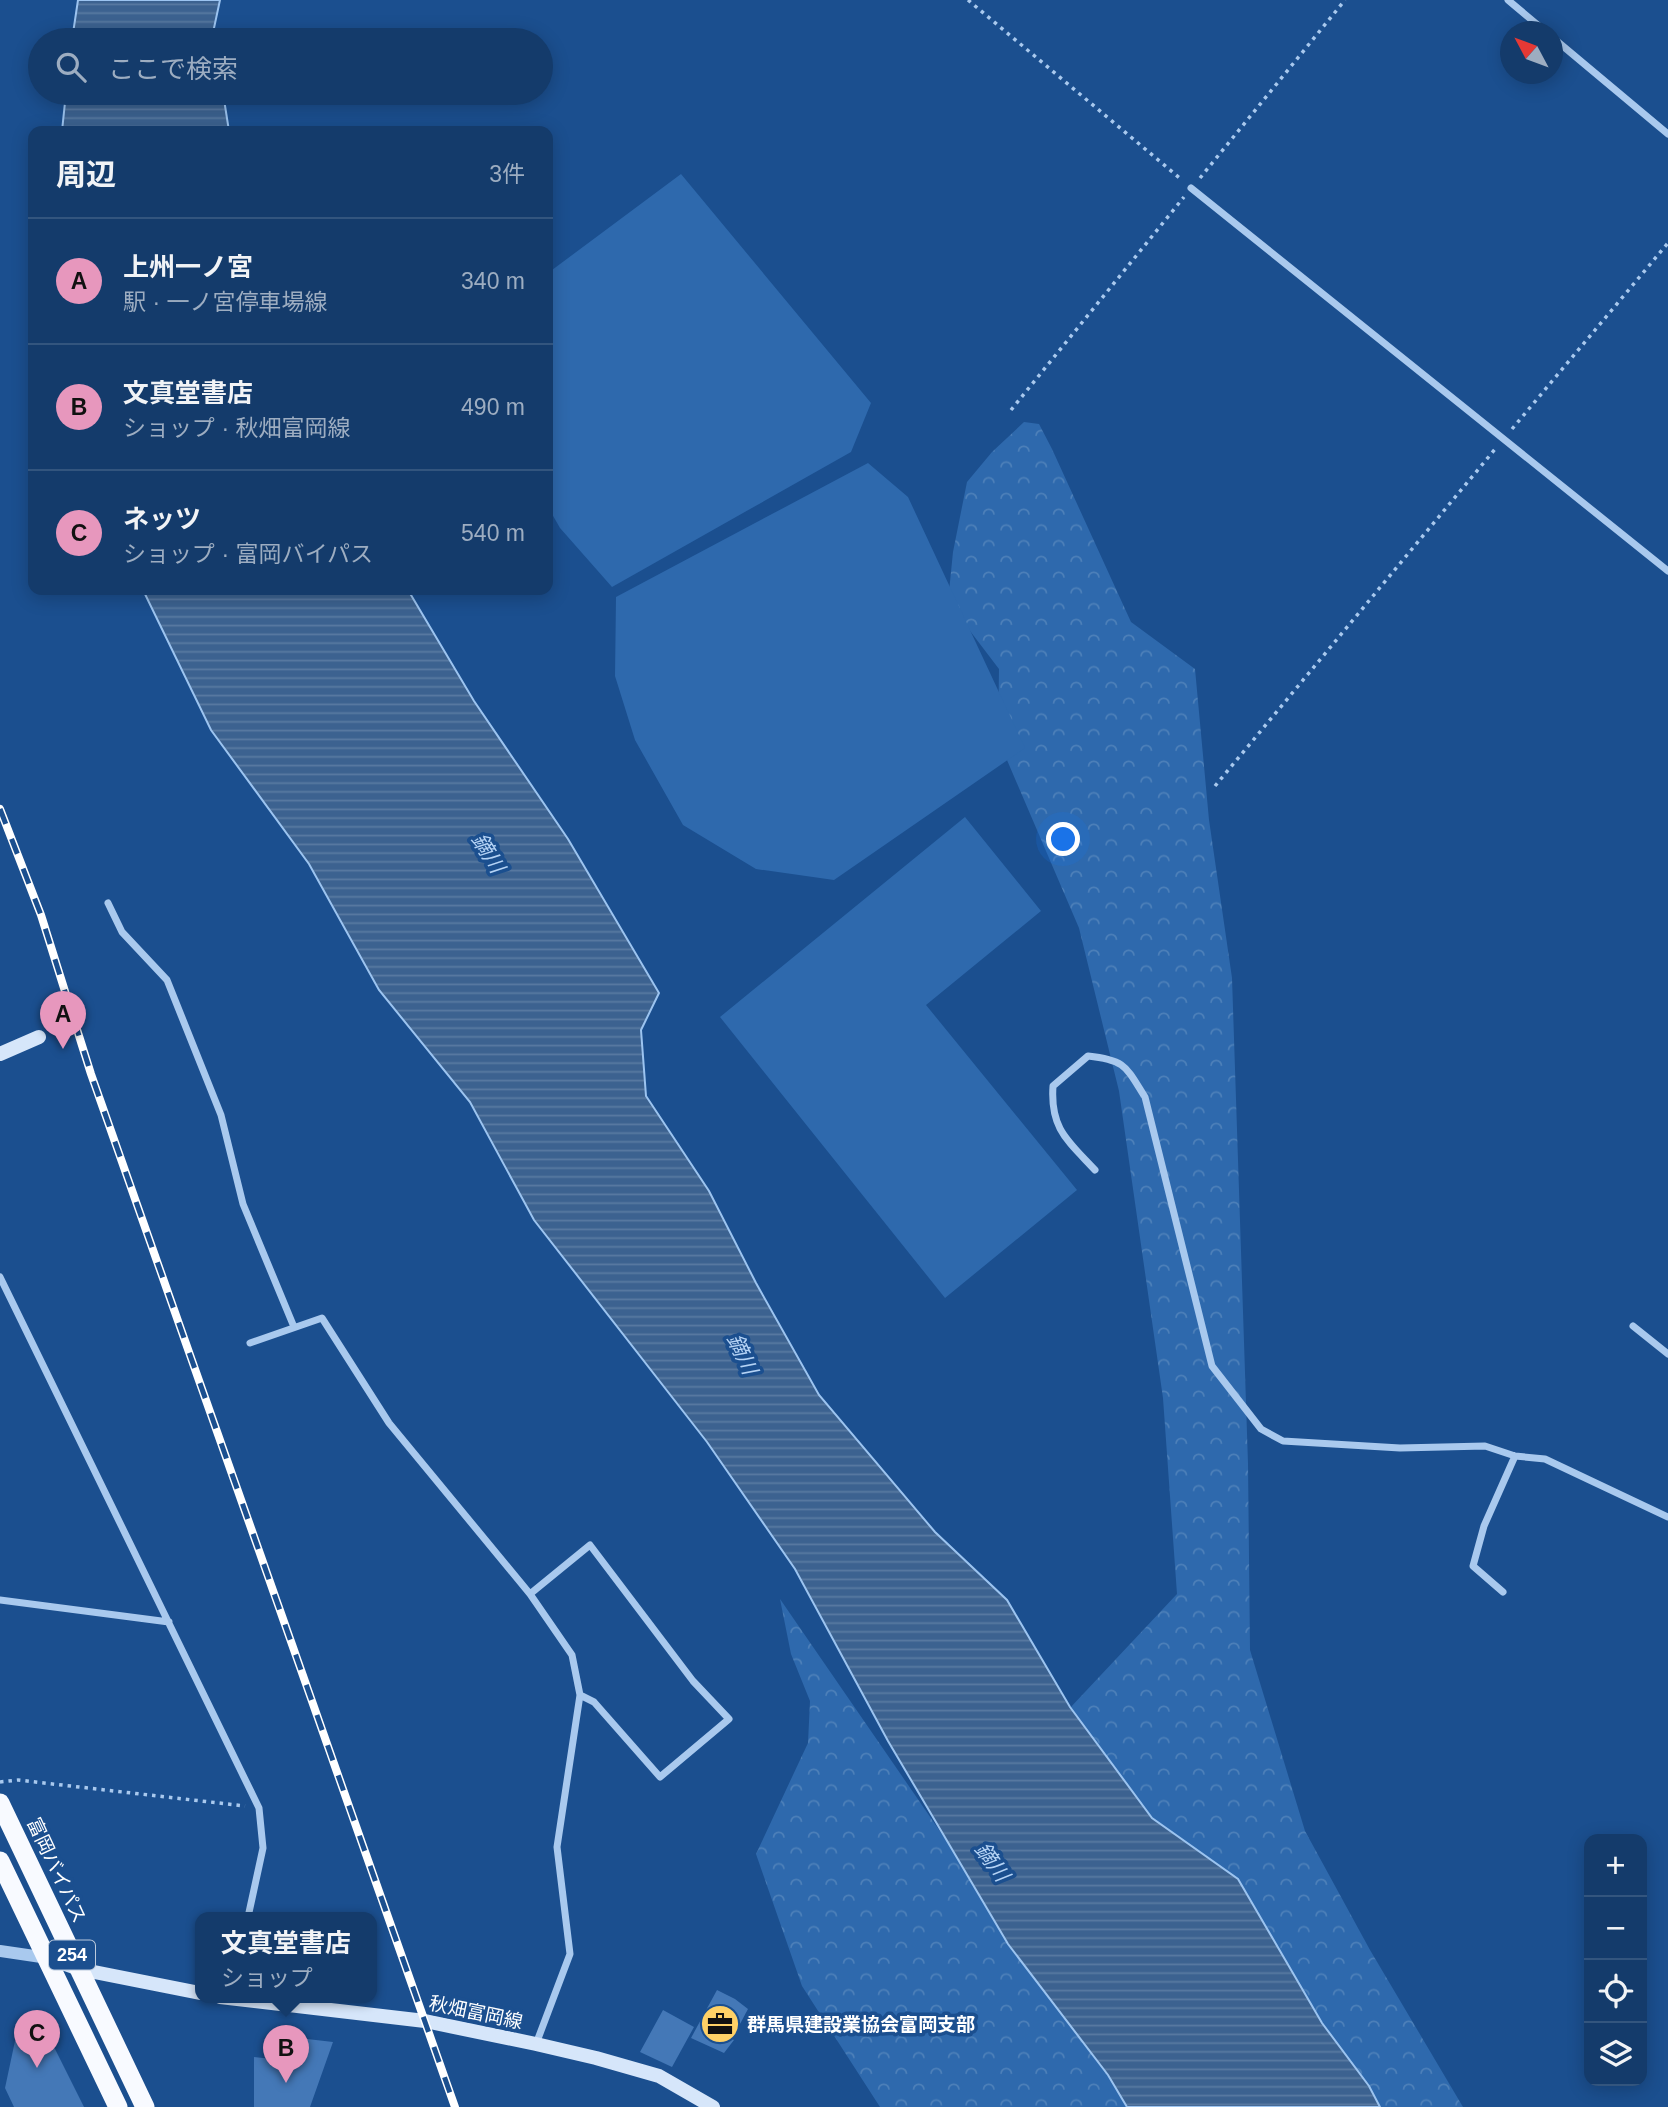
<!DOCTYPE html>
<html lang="ja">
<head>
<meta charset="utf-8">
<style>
  :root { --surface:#143b6b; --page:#1d4271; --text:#f1f3f6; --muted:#9dadc1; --line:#33557e; --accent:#e797bd }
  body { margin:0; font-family:Helvetica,"Noto Sans JP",sans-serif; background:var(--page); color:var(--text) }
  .controls { position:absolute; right:21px; bottom:21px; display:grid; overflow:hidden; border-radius:14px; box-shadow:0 4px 18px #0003 }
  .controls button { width:63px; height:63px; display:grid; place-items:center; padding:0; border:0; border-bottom:2px solid var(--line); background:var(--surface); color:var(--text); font:35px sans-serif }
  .compass { position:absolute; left:1500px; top:21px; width:63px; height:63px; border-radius:50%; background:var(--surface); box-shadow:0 4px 18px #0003; rotate:311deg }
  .you { position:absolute; left:1064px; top:840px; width:24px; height:24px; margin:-18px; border:5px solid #fff; border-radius:50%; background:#1a73e8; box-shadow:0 0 0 10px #1a73e833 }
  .badge { display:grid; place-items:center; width:46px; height:46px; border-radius:50%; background:var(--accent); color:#111; font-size:23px; font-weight:700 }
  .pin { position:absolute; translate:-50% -58px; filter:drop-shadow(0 2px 4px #0008) }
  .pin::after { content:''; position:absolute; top:37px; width:24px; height:21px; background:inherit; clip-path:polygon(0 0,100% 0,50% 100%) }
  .popup { position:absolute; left:195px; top:1912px; width:182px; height:91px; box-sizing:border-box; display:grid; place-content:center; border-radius:14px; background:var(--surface); filter:drop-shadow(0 2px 5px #0005); font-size:23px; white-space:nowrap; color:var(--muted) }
  .popup b { font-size:26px; color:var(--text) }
  .popup::after { content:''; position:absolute; left:50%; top:100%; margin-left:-14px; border:14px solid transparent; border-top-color:var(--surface) }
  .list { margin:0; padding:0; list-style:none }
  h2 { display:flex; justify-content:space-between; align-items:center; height:91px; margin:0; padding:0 28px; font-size:30px }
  h2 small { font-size:23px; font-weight:400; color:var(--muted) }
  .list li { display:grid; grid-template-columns:46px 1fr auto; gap:21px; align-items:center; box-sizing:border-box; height:126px; padding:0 28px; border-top:2px solid var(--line) }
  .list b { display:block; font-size:26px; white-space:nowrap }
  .list p { margin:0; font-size:23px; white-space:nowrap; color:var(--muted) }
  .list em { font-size:23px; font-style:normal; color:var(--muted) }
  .icon { flex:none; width:38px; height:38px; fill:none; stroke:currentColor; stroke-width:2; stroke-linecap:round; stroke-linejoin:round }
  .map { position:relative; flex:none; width:1668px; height:2107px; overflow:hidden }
  .search { position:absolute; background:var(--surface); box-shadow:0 4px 18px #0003; left:28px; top:28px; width:525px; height:77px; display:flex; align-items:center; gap:18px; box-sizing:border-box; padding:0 24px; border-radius:38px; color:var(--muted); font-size:26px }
  .panel { position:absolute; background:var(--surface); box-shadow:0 4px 18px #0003; left:28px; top:126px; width:525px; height:469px; border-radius:14px }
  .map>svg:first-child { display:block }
  .forest { fill:url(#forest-crowns) }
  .garden { fill:#2e69ad }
  .water { fill:url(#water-rules); stroke:#9cc4f0; stroke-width:2 }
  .building { fill:#4478b7 }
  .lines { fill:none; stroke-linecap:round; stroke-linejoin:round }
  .path { stroke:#a9c9ee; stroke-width:3.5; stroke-dasharray:3.5 5; stroke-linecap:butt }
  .minor { stroke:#a9c9ee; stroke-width:7 }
  .tertiary { stroke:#a9c9ee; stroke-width:12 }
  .secondary { stroke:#d6e6fa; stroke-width:14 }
  .trunk { stroke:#f8faff; stroke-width:19 }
  .rail-casing { stroke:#fff; stroke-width:8 }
  .rail { stroke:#1b4f8f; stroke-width:5; stroke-dasharray:16; stroke-linecap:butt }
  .labels { text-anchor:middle; stroke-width:7; stroke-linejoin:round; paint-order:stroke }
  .shield { fill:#1b4f8f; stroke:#bbcadd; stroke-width:2 }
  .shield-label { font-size:18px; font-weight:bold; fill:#fff }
  .street-label { font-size:19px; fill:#fff; stroke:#1b4f8f }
  .poi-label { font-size:19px; font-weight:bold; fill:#fff; stroke:#1b4f8f; text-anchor:start }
  .water-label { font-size:21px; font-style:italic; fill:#b5d3f5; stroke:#1b4f8f }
</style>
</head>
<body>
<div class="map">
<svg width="1668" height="2107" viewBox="0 0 1668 2107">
  <defs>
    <pattern id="forest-crowns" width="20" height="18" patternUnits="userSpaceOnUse" patternTransform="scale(1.75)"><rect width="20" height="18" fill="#2e69ad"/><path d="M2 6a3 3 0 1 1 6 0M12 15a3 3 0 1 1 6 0" fill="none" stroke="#4d80b9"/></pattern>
    <pattern id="water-rules" width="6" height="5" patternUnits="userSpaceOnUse" patternTransform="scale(1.75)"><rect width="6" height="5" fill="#3c6290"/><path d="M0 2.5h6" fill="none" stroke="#597aa1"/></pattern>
  </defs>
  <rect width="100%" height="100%" fill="#1b4f8f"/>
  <path class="forest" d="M1024 422 1039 424 1052 449 1131 622 1195 669 1209 820 1232 978 1248 1464 1250 1650 1305 1831 1370 1950 1463 2107H880L802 1986 756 1854 808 1743 810 1701 791 1654 780 1599 946 1840 1177 1594 1163 1398 1119 1091 1079 928 998 739 999 669 948 602 953 552 967 482 992 452Z"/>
  <path class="garden" d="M681 174 871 403 851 452 612 587 560 528 548 507V273Z
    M868 463 908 497 1025 748 834 880 756 869 683 825 635 740 615 676 616 597Z
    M965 817 1041 911 926 1005 1077 1190 945 1298 720 1017Z"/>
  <path class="water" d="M78 0H220L214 28 216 40H72Z
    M66 93H223L229 131H62Z
    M143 590H408L474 701 568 839 659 993 641 1030 646 1096 709 1191 756 1283 819 1395 935 1532 1007 1600 1070 1707 1152 1818 1238 1879 1322 2023 1369 2086 1380 2107H1127L1108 2075 1008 1944 888 1741 795 1569 707 1442 534 1220 470 1102 379 990 309 864 211 730Z"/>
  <path class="building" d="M717 1990 735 1999 748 2009 732 2039 734 2040 724 2053 691 2038Z
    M663 2010 694 2027 672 2067 640 2052Z
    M273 2035 333 2042 310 2107H254V2057L272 2059Z
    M49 2037 84 2107H14L5 2088 15 2041 30 2048Z"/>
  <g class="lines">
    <path class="path" d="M968 0 1182 180
      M1200 178 1345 0
      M1011 410 1184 197
      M1512 429 1668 243
      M1215 786 1496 448
      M0 1782 18 1780 245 1806"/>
    <path class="minor" d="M1508 0 1546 32
      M1552 37 1668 134
      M1191 188 1668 571
      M108 903 122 932 167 980 221 1115 243 1204 294 1327
      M1095 1170C1068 1141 1050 1129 1053 1086L1088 1056C1126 1060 1126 1067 1145 1097L1212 1366 1261 1429 1283 1441 1400 1448 1485 1446 1515 1456 1545 1459 1668 1517
      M0 1277 259 1808 263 1848 248 1917
      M1633 1326 1668 1354
      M250 1343 322 1318 389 1423 530 1594 590 1545 693 1681 729 1719 660 1777 594 1702 580 1695
      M1503 1592 1473 1566 1484 1526 1515 1456
      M530 1594 572 1655 580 1695 557 1847 570 1954 536 2044
      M0 1600 169 1622"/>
    <path class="tertiary" d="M0 1951 48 1958"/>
    <path class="secondary" d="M0 1054 39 1037
      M48 1958 79 1969 200 1993
      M220 1997 425 2021 536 2044 596 2058 659 2076 713 2107"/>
    <path class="trunk" d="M0 1803 145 2107
      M0 1861 118 2107"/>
    <g class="rail-casing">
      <path id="rail" d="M0 809 41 915 91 1074 455 2107"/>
    </g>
    <use href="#rail" class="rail"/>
  </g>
  <defs>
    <g id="office-disc" transform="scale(2.0125)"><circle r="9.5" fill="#ffd166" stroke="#1b4f8f"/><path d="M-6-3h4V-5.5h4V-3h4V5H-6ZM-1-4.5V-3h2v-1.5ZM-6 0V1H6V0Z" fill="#111"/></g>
  </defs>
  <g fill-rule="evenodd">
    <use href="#office-disc" x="720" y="2024"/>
  </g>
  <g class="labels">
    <rect class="shield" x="49" y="1940.5" width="46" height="29" rx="5"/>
    <g class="shield-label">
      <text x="72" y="1961">254</text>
    </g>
    <g class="street-label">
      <text transform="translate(57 1870) rotate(65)" y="7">富岡バイパス</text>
      <text transform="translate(476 2012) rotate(12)" y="7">秋畑富岡線</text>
    </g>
    <g class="poi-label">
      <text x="747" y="2031">群馬県建設業協会富岡支部</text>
    </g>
    <g class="water-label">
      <text transform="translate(488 853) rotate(58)" y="7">鏑川</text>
      <text transform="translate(742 1354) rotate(65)" y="7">鏑川</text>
      <text transform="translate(992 1862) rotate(54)" y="7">鏑川</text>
    </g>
  </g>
</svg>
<div class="controls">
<button>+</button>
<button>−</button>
<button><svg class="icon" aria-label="locate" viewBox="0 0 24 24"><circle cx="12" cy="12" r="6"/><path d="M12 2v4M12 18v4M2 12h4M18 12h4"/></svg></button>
<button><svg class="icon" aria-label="layers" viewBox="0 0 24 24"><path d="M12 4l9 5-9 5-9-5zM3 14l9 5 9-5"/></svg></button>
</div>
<svg class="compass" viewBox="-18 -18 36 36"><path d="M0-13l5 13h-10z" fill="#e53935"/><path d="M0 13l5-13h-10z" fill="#9dadc1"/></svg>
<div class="you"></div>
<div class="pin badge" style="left:63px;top:1049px">A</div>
<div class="pin badge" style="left:286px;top:2083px">B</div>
<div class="popup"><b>文真堂書店</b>ショップ</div>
<div class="pin badge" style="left:37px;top:2068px">C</div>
<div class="search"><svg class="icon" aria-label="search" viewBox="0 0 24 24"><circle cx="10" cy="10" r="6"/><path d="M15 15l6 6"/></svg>ここで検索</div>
<section class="panel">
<h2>周辺<small>3件</small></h2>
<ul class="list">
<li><span class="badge">A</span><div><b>上州一ノ宮</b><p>駅 · 一ノ宮停車場線</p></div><em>340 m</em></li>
<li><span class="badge">B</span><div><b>文真堂書店</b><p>ショップ · 秋畑富岡線</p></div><em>490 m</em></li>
<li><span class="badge">C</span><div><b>ネッツ</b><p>ショップ · 富岡バイパス</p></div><em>540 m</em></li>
</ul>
</section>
</div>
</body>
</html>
